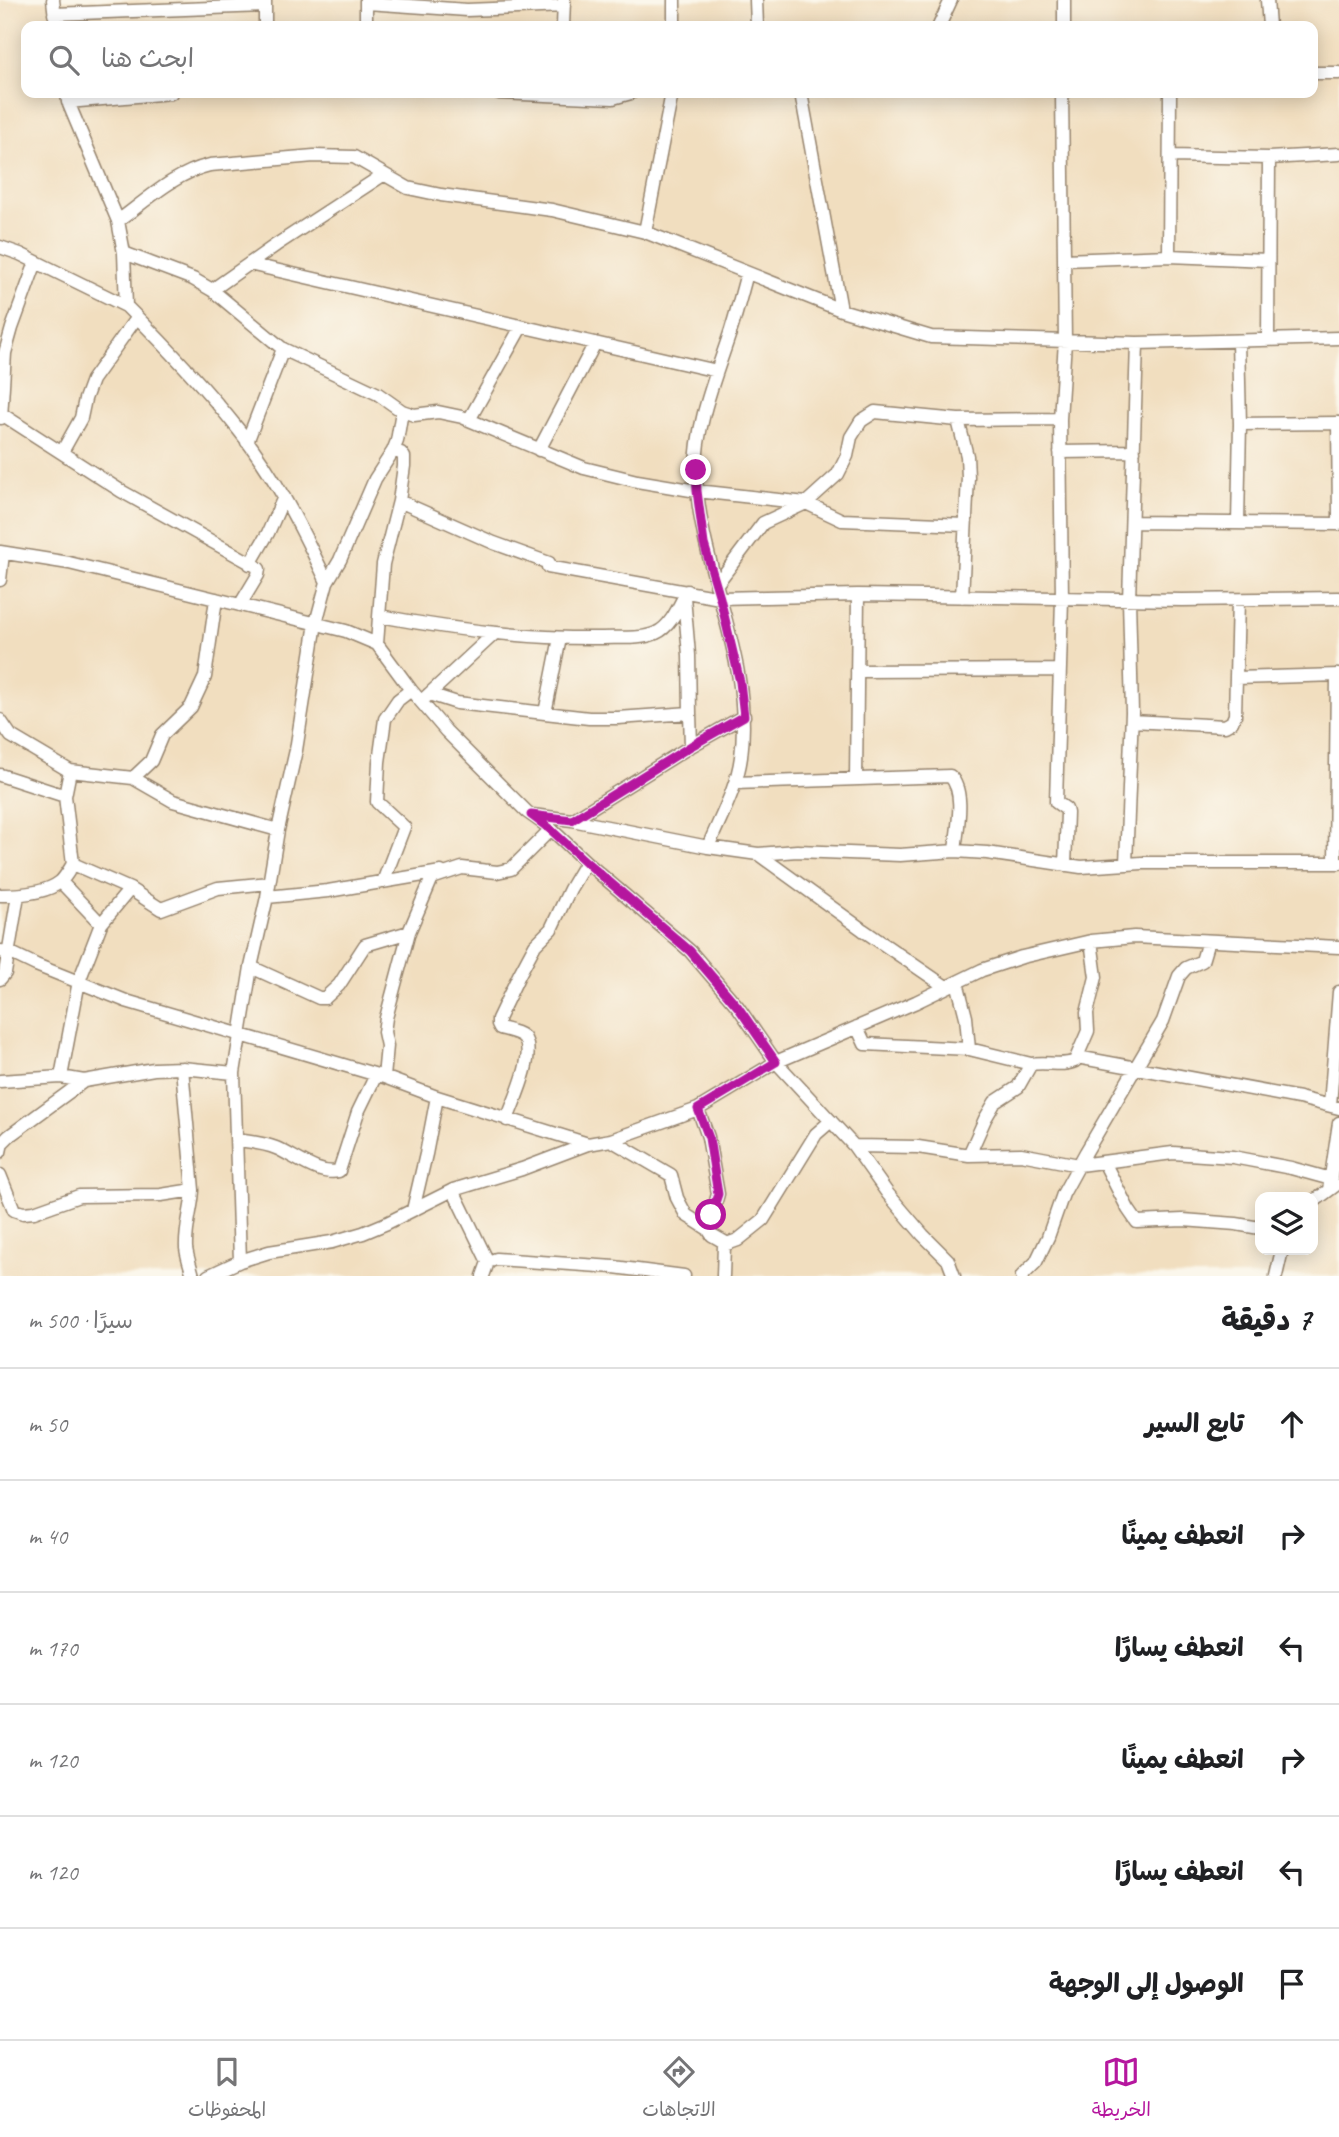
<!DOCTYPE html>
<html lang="ar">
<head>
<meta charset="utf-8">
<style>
  :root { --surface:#fff; --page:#f2f2f2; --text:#202124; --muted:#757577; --line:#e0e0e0; --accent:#b5179e }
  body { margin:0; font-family:Caveat,"Playpen Sans Arabic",sans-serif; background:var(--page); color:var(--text); direction:rtl }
  .controls { position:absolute; right:21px; bottom:21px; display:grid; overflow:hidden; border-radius:14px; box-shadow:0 4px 18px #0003 }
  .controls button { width:63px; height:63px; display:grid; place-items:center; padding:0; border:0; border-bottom:2px solid var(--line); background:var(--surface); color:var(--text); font:35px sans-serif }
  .stop { position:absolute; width:21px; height:21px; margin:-16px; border:5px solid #b5179e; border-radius:50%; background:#fff }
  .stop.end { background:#b5179e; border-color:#fff; box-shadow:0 2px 7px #0008 }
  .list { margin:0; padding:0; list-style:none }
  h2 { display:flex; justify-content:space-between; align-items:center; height:91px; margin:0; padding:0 28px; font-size:30px }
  h2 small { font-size:23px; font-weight:400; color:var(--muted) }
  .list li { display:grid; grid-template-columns:46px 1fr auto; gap:21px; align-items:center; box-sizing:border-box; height:112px; padding:0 28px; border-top:2px solid var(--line) }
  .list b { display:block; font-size:26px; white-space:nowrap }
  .list em { font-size:23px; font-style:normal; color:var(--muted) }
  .icon { flex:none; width:38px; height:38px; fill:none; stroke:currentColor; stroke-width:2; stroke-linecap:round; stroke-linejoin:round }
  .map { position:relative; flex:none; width:1339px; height:1276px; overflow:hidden; direction:ltr }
  .search { position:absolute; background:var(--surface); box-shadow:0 4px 18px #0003; left:21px; right:21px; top:21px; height:77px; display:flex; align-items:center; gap:18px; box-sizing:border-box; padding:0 24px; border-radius:14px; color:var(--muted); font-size:26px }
  .sheet { height:763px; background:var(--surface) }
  nav { display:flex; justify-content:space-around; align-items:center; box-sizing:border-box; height:98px; border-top:2px solid var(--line); background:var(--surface); font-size:19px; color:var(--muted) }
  nav a { display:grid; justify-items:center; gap:4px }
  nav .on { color:var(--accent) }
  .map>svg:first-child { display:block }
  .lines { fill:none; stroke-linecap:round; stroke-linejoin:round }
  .minor-casing { stroke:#96846e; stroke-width:15 }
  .minor { stroke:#fff; stroke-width:12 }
  .route { stroke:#b5179e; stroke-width:9 }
</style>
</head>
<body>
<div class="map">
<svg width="1339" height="1276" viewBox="0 0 1339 1276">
  <rect width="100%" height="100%" fill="#fbf7ec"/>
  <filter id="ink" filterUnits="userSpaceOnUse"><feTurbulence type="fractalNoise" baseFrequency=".0143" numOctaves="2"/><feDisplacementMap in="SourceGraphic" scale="14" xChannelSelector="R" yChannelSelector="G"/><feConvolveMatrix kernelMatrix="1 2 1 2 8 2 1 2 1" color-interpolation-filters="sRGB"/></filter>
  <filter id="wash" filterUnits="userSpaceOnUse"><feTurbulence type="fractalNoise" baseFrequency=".00686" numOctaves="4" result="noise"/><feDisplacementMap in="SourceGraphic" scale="28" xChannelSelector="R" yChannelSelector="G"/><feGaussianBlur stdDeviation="1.57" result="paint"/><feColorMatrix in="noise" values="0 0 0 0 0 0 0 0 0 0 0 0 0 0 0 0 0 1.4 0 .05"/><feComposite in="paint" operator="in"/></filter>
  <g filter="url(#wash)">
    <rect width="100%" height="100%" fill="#f1debf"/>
  </g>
  <g filter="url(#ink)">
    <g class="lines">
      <g class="minor-casing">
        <path id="minor" d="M53 0 56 26
          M265 0V26
          M674 0V26
          M756 0 757 26
          M1267 0 1269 26
          M367 3 467 10 564 6
          M54 14 265 6
          M366 26V0
          M563 26 564 0
          M939 26 951 0
          M1064 26V0
          M1313 73H1339
          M67 93 68 102 118 221 124 253 126 306C165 345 204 386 238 429 275 475 302 529 327 582L316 623 296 750 278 830 267 897 251 967 234 1073 240 1261
          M499 93 613 98 631 93
          M801 93 841 310
          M1062 93 1065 341 1060 419 1062 599 1056 802 1066 809 1067 813 1065 865
          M68 102 171 93
          M1170 156 1269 158 1339 154
          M118 221C147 200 175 173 210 165L314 156 354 157 408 188 441 195 552 210 645 232 841 310 931 337 1137 343 1339 338
          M645 232 672 93
          M0 247 20 254 126 306
          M124 253 193 279 212 290 283 349 378 394 402 411 414 415 438 412 462 417 584 468 637 481 697 491 806 503 842 520 965 525
          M1169 256 1268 260
          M1064 260 1169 256 1170 93
          M249 264 717 371
          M212 290 276 245 383 175
          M1268 340 1269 158
          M1238 341 1240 424 1238 523
          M0 413 121 491 256 566 259 569 258 575 240 605
          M1 418 5 353 12 328 36 262
          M469 420 521 327
          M958 420 967 456 968 477 962 597
          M1338 423 1339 516
          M1240 424 1339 423
          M247 442 283 349
          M539 450 595 343
          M62 452 81 418 85 399 92 380 137 317
          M1060 452 1134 451
          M399 501 494 543 549 563 548 567 720 598 858 595 1182 600 1339 598
          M1132 522 1339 524
          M0 552 69 563 346 631 377 644 411 690 446 731 527 812 551 829 586 862 690 951 738 1007 776 1062 854 1146 888 1194 923 1235 948 1260 954 1276
          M250 564 268 533 284 497
          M0 580 3 553
          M327 582 340 560 375 479 393 451 397 441 402 411
          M716 585 763 523 806 503 838 474 847 456 851 437 861 421 875 412 958 420 1060 419
          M684 597 689 655 690 713
          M380 616C454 630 528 639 603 638 620 637 640 640 656 633 671 627 680 604 687 591
          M377 644 383 564 399 501 404 466V457L401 453 393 451
          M857 671 1059 670
          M1236 678 1339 675
          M429 694 457 703 589 718H618L690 713 691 746
          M426 697 495 633
          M545 713 560 638
          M0 720 11 736 70 771 65 796 73 864C69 870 65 878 60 882 45 894 18 895 0 895
          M1132 721 1225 726 1232 722 1235 715 1238 600
          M70 771 133 778 173 801 278 830
          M0 775 65 796
          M133 778 151 761 162 735 191 707 205 677 216 599
          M856 779 858 595
          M735 783 950 776C966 792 957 829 955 851
          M532 815 572 820 708 847 758 854 797 851 900 855 955 851 987 853 1081 867 1142 863H1339
          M572 820 691 746 744 716
          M708 847C720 818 737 788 741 757 754 659 699 570 696 474 695 424 716 376 731 330 737 311 742 292 747 273
          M758 854 863 930 946 987
          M1335 863 1337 675
          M73 864 130 889 161 909 218 888 269 883
          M1126 864 1132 712 1129 600 1137 343
          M61 882 101 924
          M383 882 404 827 377 802 379 762 385 719 398 700 411 690
          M267 897 328 891 441 872
          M0 951 9 952 36 965 126 1001 384 1077 437 1097 588 1144
          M251 967 319 998H325L339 985 365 945 409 932
          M0 979 5 973 18 895
          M957 982 966 1017 969 1049
          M857 1027 865 1044 969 1049 1031 1064
          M1077 1057 1299 1098 1339 1108
          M182 1068 193 1190C192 1209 185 1228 186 1248 187 1257 191 1267 193 1276
          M61 1077 79 981 101 924 130 889
          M384 1077 387 1046 384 1032 386 1018 409 932 432 878 462 868 497 872 511 869 551 829
          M0 1081 61 1077 84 1081 154 1069 182 1068 234 1073
          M1330 1105 1339 992
          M698 1109 708 1137 718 1194 708 1229 712 1235 726 1243
          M507 1120C514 1100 535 1058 525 1039 522 1033 507 1030 500 1028L498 1024V1019L519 975 535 945 551 929 570 889 586 862
          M237 1140C250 1142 264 1143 276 1148 295 1156 318 1176 339 1171L358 1112 376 1075
          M611 1140 671 1175 677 1198 686 1215 708 1229
          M854 1146 918 1147 969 1155 1021 1154 1079 1165 1173 1153 1233 1157 1291 1168 1331 1179
          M0 1152 2 1143 9 1136 84 1081
          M969 1155 985 1119 995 1102 1018 1087 1031 1064C1045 1061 1063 1067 1075 1061L1088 1031 1087 1013 1096 977 1091 941
          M1104 1162 1128 1209 1137 1222 1183 1220 1236 1224 1260 1228
          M0 1175 14 1210 23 1213 34 1212 79 1196 161 1195 193 1190
          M453 1190 488 1262
          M1329 1190 1339 1123
          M1313 1202 1336 1185
          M413 1210 426 1154 437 1097
          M208 1276 240 1261 269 1252 332 1242 363 1233 387 1223 453 1190 522 1169 588 1144 611 1140 698 1109 776 1062 916 1002 982 970 1022 957 1091 941 1134 937 1339 947
          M483 1276 488 1262 496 1259 614 1267 684 1276
          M723 1276 724 1245 738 1240 763 1220 816 1134 831 1121
          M1022 1276 1036 1262 1048 1237 1063 1194 1086 1152 1163 1021 1179 976 1186 968 1202 961 1208 941
          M1276 1276 1282 1250"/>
      </g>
      <use href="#minor" class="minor"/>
    </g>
  </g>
  <g class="lines" filter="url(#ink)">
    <path class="route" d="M696 470 697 491 704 544 720 598 740 682 744 716 691 746 572 820 531 815 551 830 586 862 690 951 738 1007 776 1062 698 1109 709 1138 718 1194 711 1215"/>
  </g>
</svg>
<div class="controls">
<button><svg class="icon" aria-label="layers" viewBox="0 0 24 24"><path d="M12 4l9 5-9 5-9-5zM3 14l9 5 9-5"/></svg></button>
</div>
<div class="stop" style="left:711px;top:1215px"></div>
<div class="stop end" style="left:696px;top:470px"></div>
<div class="search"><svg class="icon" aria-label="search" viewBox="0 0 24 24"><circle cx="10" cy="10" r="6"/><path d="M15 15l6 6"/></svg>ابحث هنا</div>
</div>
<section class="sheet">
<h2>7 دقيقة<small>سيرًا · 500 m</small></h2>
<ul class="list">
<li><svg class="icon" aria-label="ahead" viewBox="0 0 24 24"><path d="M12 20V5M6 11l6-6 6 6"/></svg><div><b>تابع السير</b></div><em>50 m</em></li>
<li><svg class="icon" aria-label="right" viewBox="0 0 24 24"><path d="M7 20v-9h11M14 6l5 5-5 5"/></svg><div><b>انعطف يمينًا</b></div><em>40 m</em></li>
<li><svg class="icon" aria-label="left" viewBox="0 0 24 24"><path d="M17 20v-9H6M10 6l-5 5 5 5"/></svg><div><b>انعطف يسارًا</b></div><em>170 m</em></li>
<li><svg class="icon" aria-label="right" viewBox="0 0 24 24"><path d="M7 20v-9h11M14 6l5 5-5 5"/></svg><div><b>انعطف يمينًا</b></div><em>120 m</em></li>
<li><svg class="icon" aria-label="left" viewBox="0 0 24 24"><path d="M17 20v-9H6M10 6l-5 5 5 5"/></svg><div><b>انعطف يسارًا</b></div><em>120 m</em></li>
<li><svg class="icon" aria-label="arrive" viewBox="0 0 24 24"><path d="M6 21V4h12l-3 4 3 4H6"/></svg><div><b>الوصول إلى الوجهة</b></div></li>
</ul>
</section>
<nav>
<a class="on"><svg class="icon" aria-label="map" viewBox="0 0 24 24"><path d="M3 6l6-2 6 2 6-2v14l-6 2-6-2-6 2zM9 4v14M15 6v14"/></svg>الخريطة</a>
<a><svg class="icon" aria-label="directions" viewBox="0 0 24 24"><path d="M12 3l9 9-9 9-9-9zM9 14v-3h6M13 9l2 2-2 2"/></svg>الاتجاهات</a>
<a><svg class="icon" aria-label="saved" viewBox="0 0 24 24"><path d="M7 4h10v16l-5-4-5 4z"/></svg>المحفوظات</a>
</nav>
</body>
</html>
